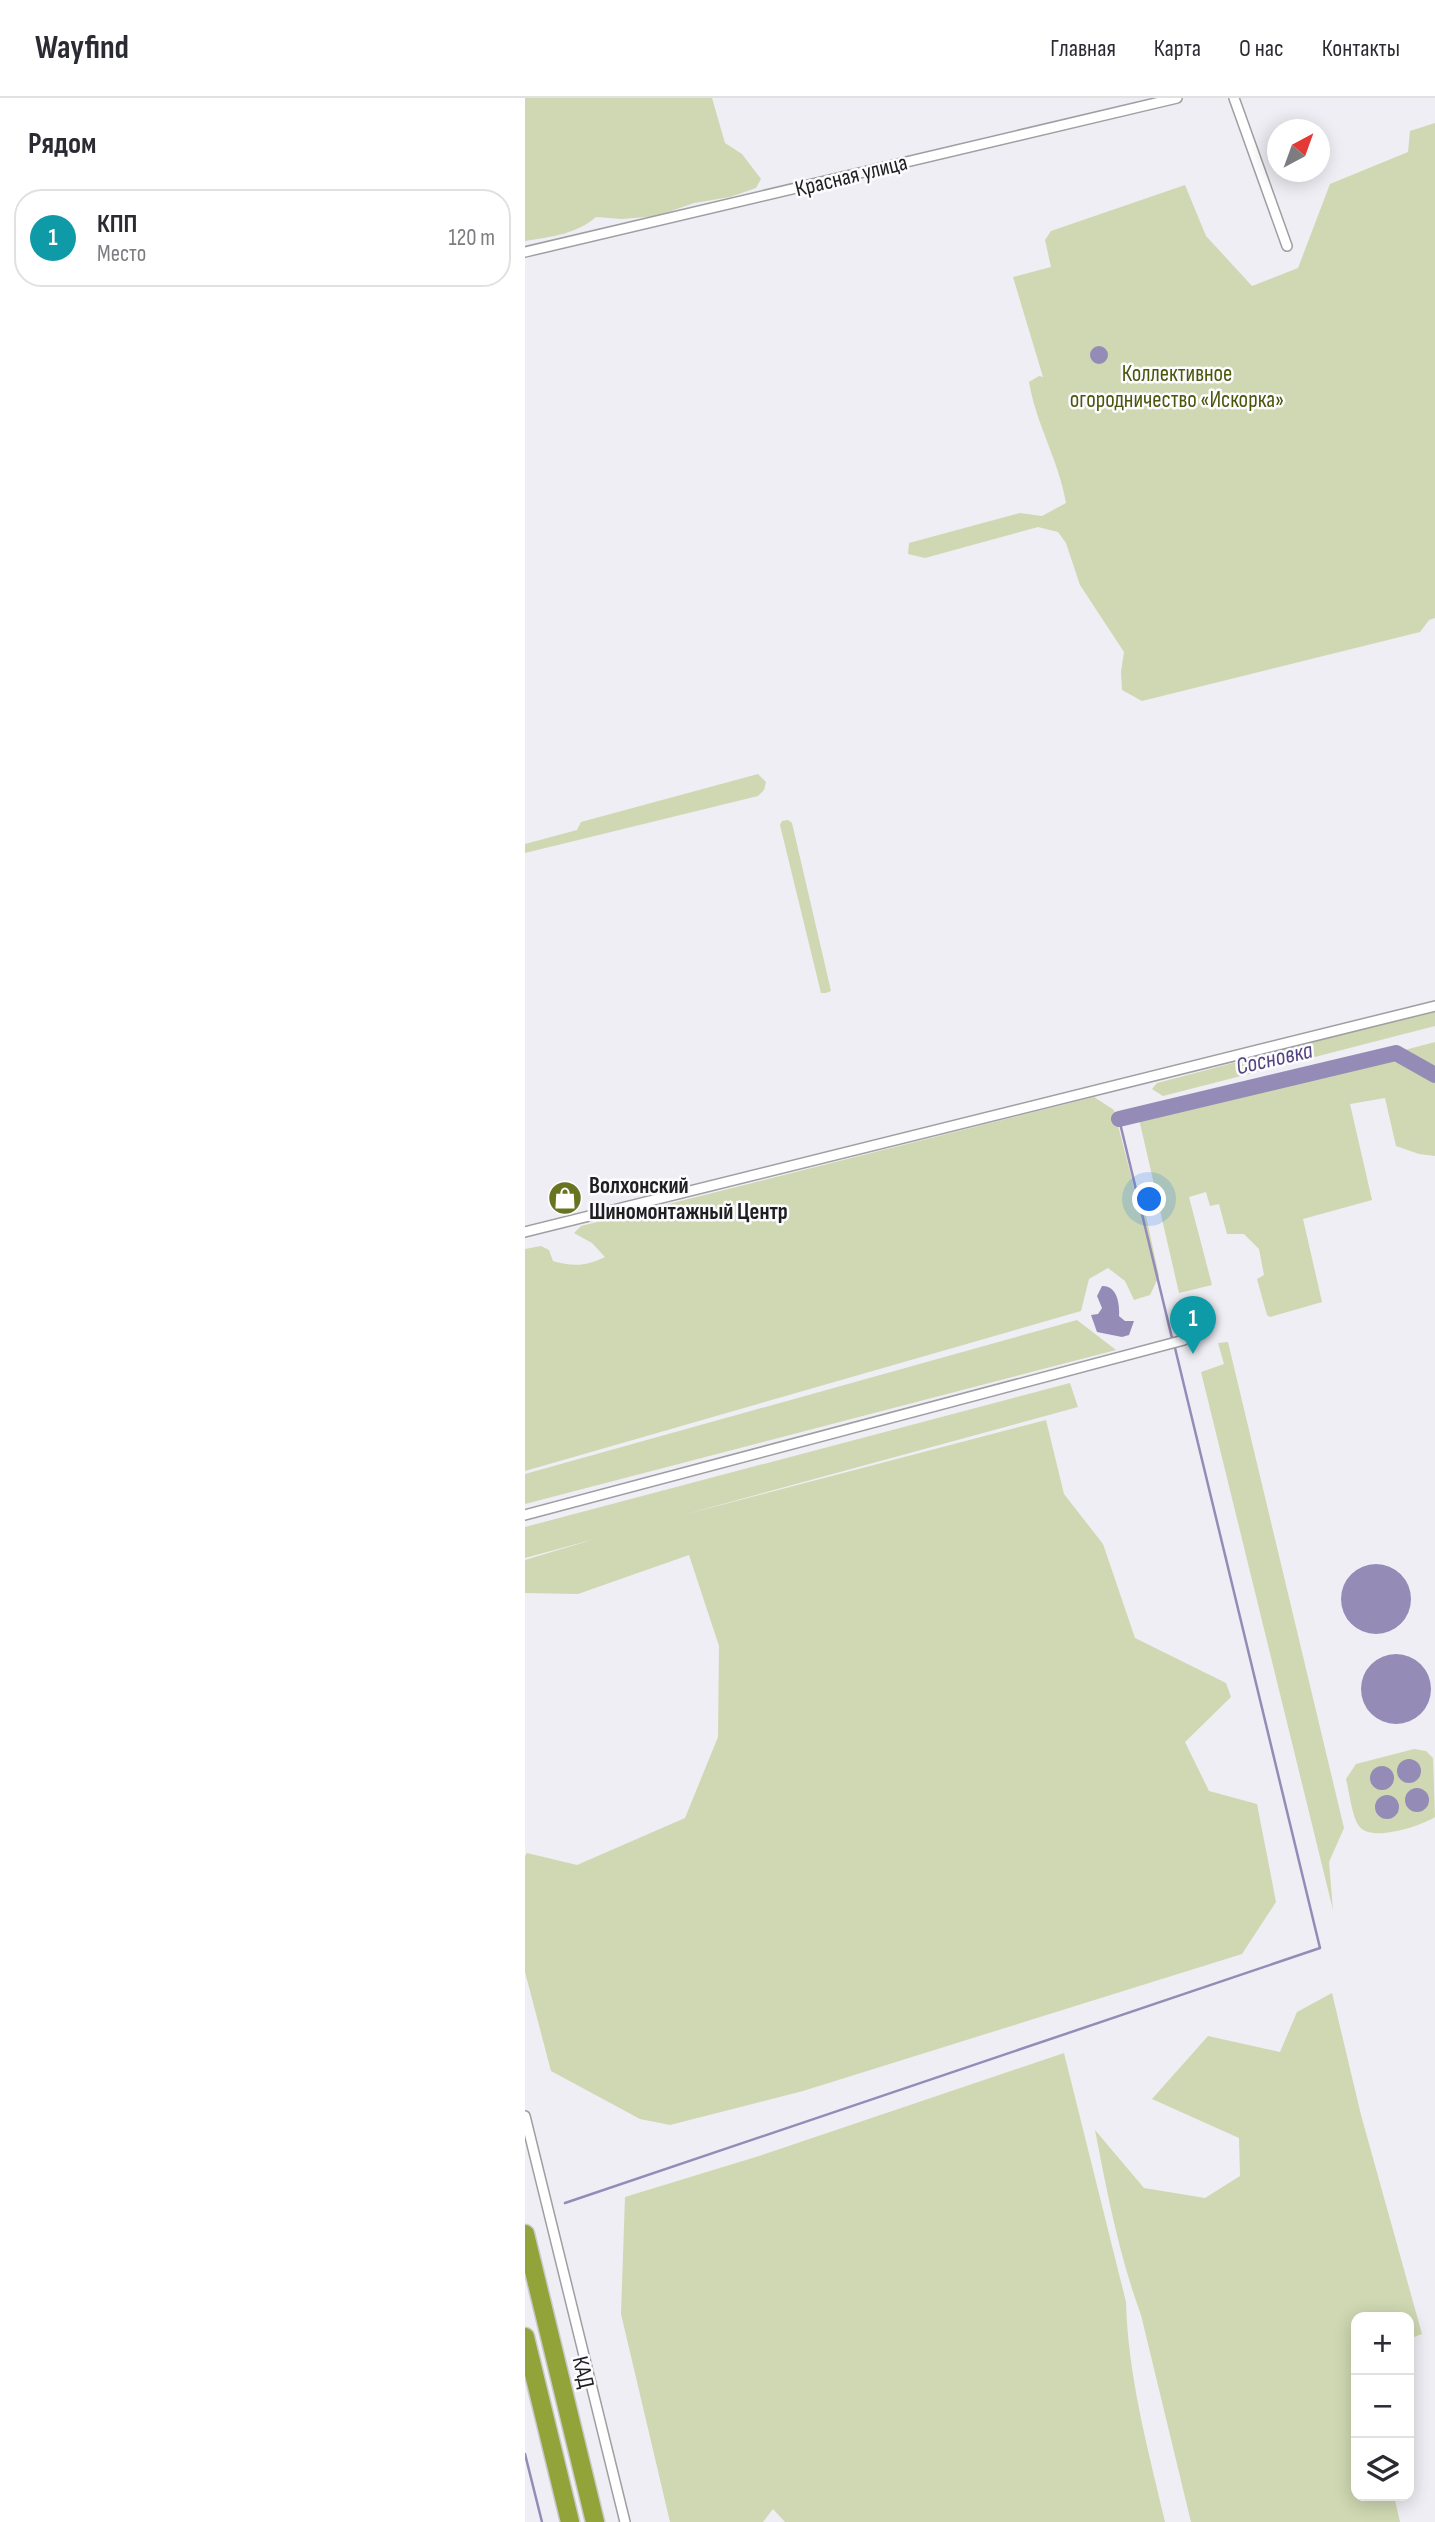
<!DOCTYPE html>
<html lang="ru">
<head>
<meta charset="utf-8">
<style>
  :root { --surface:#fff; --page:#f7f7f7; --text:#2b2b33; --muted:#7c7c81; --line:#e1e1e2; --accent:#d93025 }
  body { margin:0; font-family:"Sofia Sans Condensed",sans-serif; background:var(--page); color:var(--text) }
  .controls { position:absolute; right:21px; bottom:21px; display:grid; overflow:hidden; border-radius:14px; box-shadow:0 4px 18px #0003 }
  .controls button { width:63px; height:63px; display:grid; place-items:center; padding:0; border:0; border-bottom:2px solid var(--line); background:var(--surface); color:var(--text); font:35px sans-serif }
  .compass { position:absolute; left:742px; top:21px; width:63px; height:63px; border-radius:50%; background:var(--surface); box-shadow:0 4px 18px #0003; rotate:41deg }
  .you { position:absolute; left:625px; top:1102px; width:24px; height:24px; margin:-18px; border:5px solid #fff; border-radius:50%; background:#1a73e8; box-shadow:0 0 0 10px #1a73e833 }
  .badge { display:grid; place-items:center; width:46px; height:46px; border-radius:50%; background:var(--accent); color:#fff; font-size:23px; font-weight:700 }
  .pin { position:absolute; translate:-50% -58px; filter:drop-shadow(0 2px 4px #0008) }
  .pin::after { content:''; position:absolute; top:37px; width:24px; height:21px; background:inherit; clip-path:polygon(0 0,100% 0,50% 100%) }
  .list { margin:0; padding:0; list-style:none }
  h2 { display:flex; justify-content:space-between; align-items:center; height:91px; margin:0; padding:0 28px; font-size:30px }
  h2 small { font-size:23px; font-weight:400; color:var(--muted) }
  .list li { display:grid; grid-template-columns:46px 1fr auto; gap:21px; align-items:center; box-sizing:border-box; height:98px; margin:0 14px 14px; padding:0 14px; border:2px solid var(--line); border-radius:28px }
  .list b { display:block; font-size:26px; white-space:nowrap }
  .list p { margin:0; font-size:23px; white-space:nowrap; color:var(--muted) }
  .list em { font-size:23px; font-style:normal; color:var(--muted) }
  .icon { flex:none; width:38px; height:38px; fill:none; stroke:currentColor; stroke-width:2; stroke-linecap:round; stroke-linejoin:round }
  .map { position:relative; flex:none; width:910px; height:2424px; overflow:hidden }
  header { display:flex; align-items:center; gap:42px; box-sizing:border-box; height:98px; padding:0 35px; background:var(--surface); border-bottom:2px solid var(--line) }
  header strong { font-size:33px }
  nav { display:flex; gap:38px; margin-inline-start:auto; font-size:24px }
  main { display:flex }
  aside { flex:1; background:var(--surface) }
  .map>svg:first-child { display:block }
  .green { fill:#cfd8b2 }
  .water { fill:#958bb7 }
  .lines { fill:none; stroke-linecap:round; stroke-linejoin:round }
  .stream { stroke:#958bb7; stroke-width:2.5 }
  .river { stroke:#958bb7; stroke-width:16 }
  .street-casing { stroke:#9f9ea3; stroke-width:12 }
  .highway-casing { stroke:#c9c9c9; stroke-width:21 }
  .street { stroke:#fff; stroke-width:9 }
  .highway { stroke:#92a339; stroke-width:18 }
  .labels { text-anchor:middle; stroke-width:5; stroke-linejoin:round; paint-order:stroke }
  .street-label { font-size:23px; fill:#1f1e20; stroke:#fcfcff }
  .park-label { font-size:23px; fill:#4c560a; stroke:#fcfcff }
  .poi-label { font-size:23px; font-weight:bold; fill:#1f1e20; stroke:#fcfcff; text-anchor:start }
  .water-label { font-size:24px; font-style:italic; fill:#53437e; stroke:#fcfcff }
</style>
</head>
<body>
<header>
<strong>Wayfind</strong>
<nav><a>Главная</a><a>Карта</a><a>О нас</a><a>Контакты</a></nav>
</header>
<main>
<aside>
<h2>Рядом<small></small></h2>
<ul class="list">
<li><span class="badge" style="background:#0f9aa8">1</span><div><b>КПП</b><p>Место</p></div><em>120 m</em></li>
</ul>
</aside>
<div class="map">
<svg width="910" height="2424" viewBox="0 0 910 2424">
  <rect width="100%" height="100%" fill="#efeef4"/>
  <path class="green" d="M0 0H187L200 45 217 56 236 81 231 90 205 99 169 105 132 118 97 121 71 119C52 136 25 139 0 143Z
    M910 25V520L904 522 895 534 617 603 597 592 596 574 599 554 555 487 541 445 533 434 513 429 400 460 383 456 384 445 495 415 517 418 541 405C534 363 511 326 504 284L514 278 518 279 488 179 526 169 520 142 526 133 660 87 681 138 727 188 773 170 805 86 883 54 885 33Z
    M233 676 241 684 239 692 233 698 0 755V746L52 732 56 724Z
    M263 722 267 725 306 893 301 895H296L255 727 257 723Z
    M910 912V928L638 998 627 991 632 985Z
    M910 944V972L876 953Z
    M865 960 910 984V1058L894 1056 871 1048 860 1000 825 1006 847 1102 778 1121 797 1204 745 1219 742 1217 732 1181 739 1177 734 1151 719 1136H702L694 1106 685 1108 681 1094 664 1099 687 1187 654 1195 614 1021Z
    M569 999 589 1012 609 1089 616 1095 634 1178 625 1197 609 1202 600 1183 583 1170 564 1181 556 1213 0 1373V1151L16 1148 24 1152 28 1163C48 1169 62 1168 80 1159L67 1145 49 1135 56 1128Z
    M552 1222 591 1252 0 1406V1376Z
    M703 1244 819 1730 804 1764 808 1812 676 1274 699 1266 693 1245Z
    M545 1285 553 1309 154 1418 521 1322 539 1396 578 1446 610 1540 701 1585 706 1599 660 1644 684 1693 732 1706 751 1804 717 1856 278 1993 145 2027 115 2021 26 1973 0 1874V1758L2 1755 52 1767 160 1720 193 1639 194 1548 164 1457 53 1496 0 1495V1462L70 1441 0 1460V1429Z
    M889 1651 901 1653 908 1660 910 1719C896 1728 845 1745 834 1728 827 1719 824 1692 821 1681L831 1666Z
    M807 1895 836 2017 897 2236 884 2241V2219H831V2398H869L875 2424H666L616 2217C594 2157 582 2094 570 2032L619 2090 680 2100 715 2078 714 2040 627 2001 683 1938 755 1954 772 1914Z
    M539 1955 601 2204C603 2279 623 2351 640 2424H260L248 2411 238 2424H145L96 2216 100 2099 234 2058Z"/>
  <path class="water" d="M565 257a9 9 0 1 1 18 0a9 9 0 1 1-18 0Z
    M577 1188C592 1187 595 1206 594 1218L600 1223H609L604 1237 597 1239 572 1234 566 1217 573 1216 577 1210 572 1198Z
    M816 1501a35 35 0 1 1 70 0a35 35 0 1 1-70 0Z
    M836 1591a35 35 0 1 1 70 0a35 35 0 1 1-70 0Z
    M872 1673a12 12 0 1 1 24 0a12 12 0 1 1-24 0Z
    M845 1680a12 12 0 1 1 24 0a12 12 0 1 1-24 0Z
    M880 1702a12 12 0 1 1 24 0a12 12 0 1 1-24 0Z
    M850 1709a12 12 0 1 1 24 0a12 12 0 1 1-24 0Z"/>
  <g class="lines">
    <path class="stream" d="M594 1021 647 1240
      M40 2105 795 1850 650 1250
      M0 2356 17 2424"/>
    <path class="river" d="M594 1021 871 955 910 977"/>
    <g class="street-casing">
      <path id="street" d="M709 0 762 148
        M0 154 652 0
        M0 1134 910 908
        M0 1417 659 1242
        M0 2018 100 2424"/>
    </g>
    <g class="highway-casing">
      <path id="highway" d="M0 2136 70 2424
        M0 2239 45 2424"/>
    </g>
    <use href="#street" class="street"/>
    <use href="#highway" class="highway"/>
  </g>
  <defs>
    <g id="shop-disc" transform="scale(1.75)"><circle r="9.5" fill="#687420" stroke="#fcfcff"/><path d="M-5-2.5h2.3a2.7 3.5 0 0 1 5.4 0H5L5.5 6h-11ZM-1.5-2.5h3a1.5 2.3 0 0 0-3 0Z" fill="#fff"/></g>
  </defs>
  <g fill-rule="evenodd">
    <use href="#shop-disc" x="40" y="1100"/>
  </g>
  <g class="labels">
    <g class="street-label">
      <text transform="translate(326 77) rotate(-14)" y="8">Красная улица</text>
      <text transform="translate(59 2274) rotate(77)" y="8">КАД</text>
    </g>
    <g class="park-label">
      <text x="652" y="283">Коллективное<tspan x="652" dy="26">огородничество «Искорка»</tspan></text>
    </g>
    <g class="poi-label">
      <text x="64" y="1095">Волхонский<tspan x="64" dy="26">Шиномонтажный Центр</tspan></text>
    </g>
    <g class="water-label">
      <text transform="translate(749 960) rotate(-13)" y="8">Сосновка</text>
    </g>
  </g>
</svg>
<div class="controls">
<button>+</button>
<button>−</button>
<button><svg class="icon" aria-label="layers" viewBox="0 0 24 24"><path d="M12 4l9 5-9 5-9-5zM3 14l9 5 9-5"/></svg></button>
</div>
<svg class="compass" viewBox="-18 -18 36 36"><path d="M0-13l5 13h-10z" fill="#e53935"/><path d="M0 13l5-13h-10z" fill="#7c7c81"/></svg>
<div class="you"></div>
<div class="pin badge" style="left:668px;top:1256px;background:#0f9aa8">1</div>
</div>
</main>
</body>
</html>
